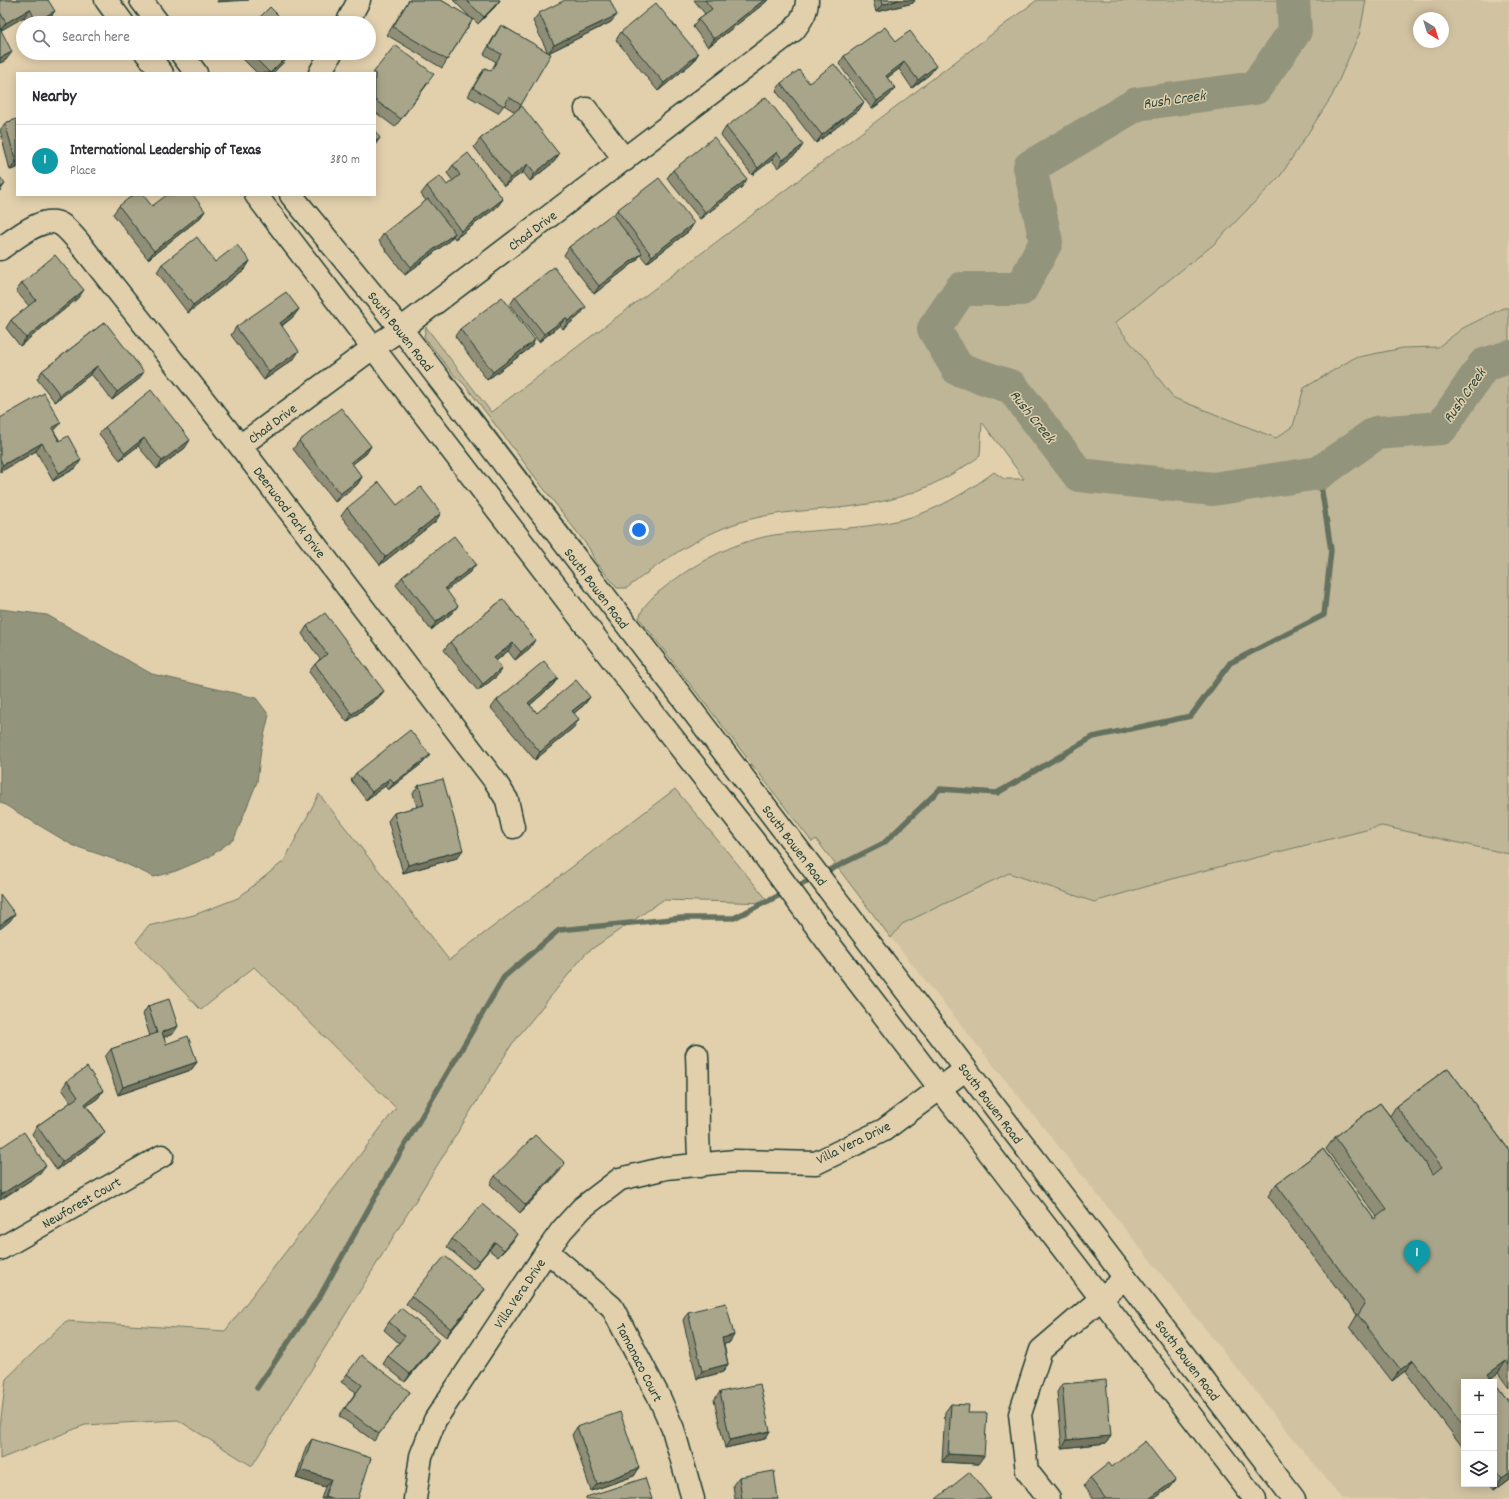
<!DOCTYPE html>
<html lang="en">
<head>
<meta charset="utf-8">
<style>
  :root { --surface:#fff; --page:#f7f7f7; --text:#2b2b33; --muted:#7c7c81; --line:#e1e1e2; --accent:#0f766e }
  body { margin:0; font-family:Dekko,sans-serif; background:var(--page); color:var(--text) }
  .controls { position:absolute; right:12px; bottom:12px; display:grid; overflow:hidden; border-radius:0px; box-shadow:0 2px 10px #0003 }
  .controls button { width:36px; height:36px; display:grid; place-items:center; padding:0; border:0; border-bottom:1px solid var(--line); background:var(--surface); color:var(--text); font:20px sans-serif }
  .compass { position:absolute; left:1413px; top:12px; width:36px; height:36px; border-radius:50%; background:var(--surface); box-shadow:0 2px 10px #0003; rotate:142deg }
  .you { position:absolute; left:639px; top:530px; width:14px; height:14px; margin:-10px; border:3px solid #fff; border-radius:50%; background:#1a73e8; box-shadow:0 0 0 6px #1a73e833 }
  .badge { display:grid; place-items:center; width:26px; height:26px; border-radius:50%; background:var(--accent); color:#fff; font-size:13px; font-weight:700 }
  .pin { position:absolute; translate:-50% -33px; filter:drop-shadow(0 1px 2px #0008) }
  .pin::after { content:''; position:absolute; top:21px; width:14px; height:12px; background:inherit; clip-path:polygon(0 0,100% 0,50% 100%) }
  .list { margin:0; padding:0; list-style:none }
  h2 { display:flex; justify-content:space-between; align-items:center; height:52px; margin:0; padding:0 16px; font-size:17px }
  h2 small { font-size:13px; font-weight:400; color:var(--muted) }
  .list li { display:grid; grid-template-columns:26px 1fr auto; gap:12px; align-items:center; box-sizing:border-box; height:72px; padding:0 16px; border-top:1px solid var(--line) }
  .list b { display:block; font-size:15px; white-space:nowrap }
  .list p { margin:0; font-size:13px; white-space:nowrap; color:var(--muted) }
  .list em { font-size:13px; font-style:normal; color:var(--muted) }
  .icon { flex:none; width:22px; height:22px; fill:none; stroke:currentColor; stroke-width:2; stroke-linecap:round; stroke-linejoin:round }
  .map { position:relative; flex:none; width:1509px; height:1499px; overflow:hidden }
  .search { position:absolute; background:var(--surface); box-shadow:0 2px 10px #0003; left:16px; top:16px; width:360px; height:44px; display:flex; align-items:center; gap:10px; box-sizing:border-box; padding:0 14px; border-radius:22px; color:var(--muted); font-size:15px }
  .panel { position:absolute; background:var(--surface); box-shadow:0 2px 10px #0003; left:16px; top:72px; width:360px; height:124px; border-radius:0px }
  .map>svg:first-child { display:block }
  .built { fill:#d1c3a2; fill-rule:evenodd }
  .green { fill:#bfb697; stroke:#6f7a66 }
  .water { fill:#93947b; stroke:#65715f }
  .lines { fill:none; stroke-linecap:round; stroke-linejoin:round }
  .stream { stroke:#65715f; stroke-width:5.5 }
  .river { stroke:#93947b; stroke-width:34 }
  .street-casing { stroke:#1f3d34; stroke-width:25 }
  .secondary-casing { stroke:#1f3d34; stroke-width:25 }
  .street { stroke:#e2d0ad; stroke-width:22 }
  .secondary { stroke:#e2d0ad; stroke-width:22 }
  .wall { fill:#918e77; stroke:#1f3d34 }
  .shaded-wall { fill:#767461; stroke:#1f3d34 }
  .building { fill:#a9a58a; stroke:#1f3d34 }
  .labels { text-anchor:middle; stroke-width:3; stroke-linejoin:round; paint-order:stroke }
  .street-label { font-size:14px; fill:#1f3d34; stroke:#e2d0ad }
  .water-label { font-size:15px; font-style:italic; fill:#2b463b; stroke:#e2d0ad }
</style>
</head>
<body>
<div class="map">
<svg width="1509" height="1499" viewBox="0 0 1509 1499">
  <rect width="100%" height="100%" fill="#e2d0ad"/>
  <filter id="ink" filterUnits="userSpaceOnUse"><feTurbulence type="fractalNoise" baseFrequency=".025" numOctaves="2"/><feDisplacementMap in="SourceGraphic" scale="8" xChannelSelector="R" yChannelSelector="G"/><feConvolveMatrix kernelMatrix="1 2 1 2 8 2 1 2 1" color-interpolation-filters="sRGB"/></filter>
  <g filter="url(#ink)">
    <path class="built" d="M1366 0H1509V308H1503L1463 328 1438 347 1403 348 1304 388 1293 426 1276 438 1174 398 1115 323 1213 245 1281 175 1332 96 1360 32ZM1419 18H1443V42H1419Z
      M1382 826 1509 854V1499H1342L891 938 902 924 1009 873 1095 902 1179 877ZM1464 1382H1494V1484H1464Z"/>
    <path class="green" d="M1037 0H1366L1360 32 1332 96 1281 175 1213 245 1115 323 1174 398 1276 438 1293 426 1304 388 1354 358 1403 348 1438 347 1463 328 1503 308H1509V854L1382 826 1179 877 1094 902 1009 873 902 924 891 938 816 839 812 842 639 618C645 600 659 592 673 581 702 559 738 541 774 535 816 529 859 530 900 520 934 512 966 493 994 472L1004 479H1024L982 422 980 456C946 480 910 498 868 504 829 511 789 509 751 519 704 531 665 559 627 588H617L594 559 589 548 465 385 454 375 424 337 426 327 491 412Z
      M454 382 462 388 587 552 589 558Z
      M675 789 770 903 663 900 586 953 512 1044 252 1466 178 1420 85 1425 0 1459V1426L6 1379 66 1321 225 1331 396 1108 254 967 201 1010 136 942 148 926 194 915 238 898 284 861 319 794 449 960Z"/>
    <path class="water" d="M0 609 47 615 152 674 256 698 269 715 261 749 257 782 234 839 209 857 176 871 154 877 122 862 72 845 0 802Z"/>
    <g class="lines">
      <path class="stream" d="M822 874 884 843 940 789 997 793 1093 737 1191 716 1230 663 1324 615 1331 550 1319 473
        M793 889 814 878
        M257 1388 320 1296 389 1172 504 977 559 930 682 918H734L786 892"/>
      <path class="river" d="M1293 0 1295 31 1255 88 1137 104 1030 167 1046 242 1021 289H961L934 329 958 369 1012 387 1079 475 1213 489 1319 473 1376 433 1441 428 1484 365 1509 357"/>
      <g class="street-casing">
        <path id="street" d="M347 23 359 0
          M320 73 331 53
          M586 109 625 160
          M0 249C15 239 44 213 62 225 68 229 73 236 78 241L240 446 495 781 507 800 513 827
          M240 446 374 347 401 329 794 30C801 20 807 13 807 0
          M697 1055C699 1092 696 1129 700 1166
          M0 1249 162 1156
          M547 1251 612 1307 659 1397 673 1429 693 1499
          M415 1499 421 1456 435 1420 547 1251 562 1230 582 1208 620 1179 666 1168 735 1161 816 1163 884 1130 965 1070
          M1049 1499 1027 1471 1020 1414 1041 1350 1125 1278"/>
      </g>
      <g class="secondary-casing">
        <path id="secondary" d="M106 0 123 23
          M141 0 158 23
          M146 53 162 73
          M181 53 196 73
          M256 195 654 714 753 840 830 945 1255 1499
          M291 195 401 329 1294 1499"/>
      </g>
      <use href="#street" class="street"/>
      <use href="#secondary" class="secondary"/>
    </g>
    <path class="wall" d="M0 0H48L49 19 41 23H28L24 17 1 30 6 60 0 63Z
      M409 0H441L472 19 453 0H500L494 8 478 24 473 19 442 68 387 35Z
      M694 0H768L766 2 708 47 693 27 698 19 705 14Z
      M873 0H915L913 3 876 12Z
      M539 13 611 22 548 53 521 105 518 110 559 154 554 162 530 181 523 172 504 186 474 147 480 139 515 112 504 105 498 113 468 96 480 75 485 68 491 71 496 62 484 54 496 33 501 25 548 53 533 21Z
      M621 32 698 54 693 62 658 91 616 40Z
      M896 41 930 74 912 88 899 69 887 78 895 88 889 96 872 109 839 64 844 56Z
      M237 53H293L273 73H257Z
      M375 73 429 82 395 127 375 112Z
      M781 83H809L859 110 816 143 776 91Z
      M17 119V168L10 170 0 130 5 123Z
      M726 127 798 152 778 168 772 160 752 175 721 135Z
      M453 165 503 199 497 207 455 239 453 236 449 241 405 275 379 241 384 233 426 201 421 194 427 186 447 185 453 181 447 173Z
      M673 170 742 187 700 219 667 178Z
      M119 206H152L205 211 200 218 148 259 113 214Z
      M617 210 694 223 689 231 647 263 640 255 636 261 594 294 564 255 569 247 613 216Z
      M250 261 245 269 188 313 157 272 162 264Z
      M22 283 78 298 20 346 6 328 11 320 29 306 16 291Z
      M515 297 580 315 563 329 560 325 539 342 510 305Z
      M299 309 293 317 282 326 294 359 264 380 231 335 236 327Z
      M105 322 138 380 112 400 91 374 55 402 37 379 42 371Z
      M460 329 530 348 487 380 455 336Z
      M0 418 55 430 54 431 76 468 53 481 36 451 0 472Z
      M105 427 185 448 157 469 138 446 120 460 99 434Z
      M299 441 371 446 366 454 352 464 362 477 357 485 335 502 293 449Z
      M397 505 436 521 380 565 341 516 347 508Z
      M476 564 470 572 446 590 452 613 431 630 396 585 402 577Z
      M503 599 530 648 515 660 508 651 496 661 497 676 478 691 444 650 450 642Z
      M307 626 384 691 378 698 347 722 309 672 315 664 320 659 302 634Z
      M553 685 530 705 537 713 590 697 584 705 574 713V727L535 760 491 708 497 700Z
      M424 762 388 790 385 786 366 800 351 780 356 773Z
      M419 785 457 858 403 873 388 821 394 813 417 807 413 793Z
      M148 1006 173 1034 164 1037 166 1044 197 1062 191 1070 118 1095 105 1057 111 1049 150 1036 143 1014Z
      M1448 1068 1509 1150V1388L1498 1373 1491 1378 1509 1402V1478L1494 1489 1490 1484H1494V1382H1464V1449L1405 1371 1392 1381 1350 1327 1357 1315 1268 1196 1276 1184 1323 1149 1374 1219 1377 1217 1326 1149 1335 1137 1380 1103 1390 1116 1396 1106Z
      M67 1081 103 1090 98 1098 87 1106 105 1132 99 1139 57 1170 32 1134 37 1126 71 1102 62 1089Z
      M0 1148 40 1174 0 1200Z
      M560 1171 520 1213 490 1184 495 1176Z
      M452 1239 512 1242 498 1257 489 1250 473 1269 447 1247Z
      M485 1289 479 1297 446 1337 406 1304 411 1296Z
      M688 1312 734 1335 729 1343 724 1344 728 1364 723 1372 697 1379 683 1320Z
      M389 1322 434 1347 405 1382 383 1364 388 1356 399 1343 384 1330Z
      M347 1374 410 1392 374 1441 339 1416 356 1392 341 1382Z
      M1062 1384 1111 1436 1106 1443 1062 1448 1057 1392Z
      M720 1392 770 1431 765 1439 725 1448 714 1400Z
      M951 1404 968 1413 978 1464 942 1462 945 1412Z
      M577 1427 639 1468 634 1476 591 1491 572 1435Z
      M312 1439 358 1499H321L325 1487 296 1478 306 1447Z
      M1112 1467 1175 1480 1169 1488 1154 1499H1094L1084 1486 1090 1478Z
      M739 1477 778 1499H735L733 1485Z"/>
    <path class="shaded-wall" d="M218 0H249L217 2Z
      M500 0 494 8 478 24 484 17Z
      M764 0H768L766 2 708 47 714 39Z
      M899 0H915L913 3 876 12 882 5Z
      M30 9 24 17 0 31 6 23Z
      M55 11 49 19 41 23H35L36 21Z
      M617 15 611 22 548 53 554 45Z
      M12 52 6 60 0 63V58Z
      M290 53H293L273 73H270Z
      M698 54 693 62 658 91 664 83Z
      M904 62 899 69 880 83 886 76Z
      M936 66 930 74 912 88 918 80Z
      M895 88 889 96 872 109 877 101Z
      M864 102 859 110 816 143 822 135Z
      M380 138 375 145V142Z
      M803 145 798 152 778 168 783 160Z
      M777 152 772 160 752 175 758 168Z
      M559 154 554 162 530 181 535 173Z
      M17 161V168L10 170 16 162Z
      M528 164 523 172 504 186 510 178Z
      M747 179 742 187 700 219 705 212Z
      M5 184 0 191V188Z
      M503 199 497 207 455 239 461 231Z
      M205 211 200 218 148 259 154 251Z
      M694 223 689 231 647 263 652 256Z
      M455 233 449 241 405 275 411 267Z
      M642 253 636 261 594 294 599 286Z
      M250 261 245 269 188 313 193 305Z
      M84 290 78 298 20 346 26 338Z
      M586 307 580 315 563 329 568 321Z
      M299 309 293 317 274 331 280 323Z
      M566 318 560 325 539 342 544 334Z
      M535 340 530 348 487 380 493 372Z
      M299 351 294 359 264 380 269 372Z
      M97 366 91 374 55 402 60 395Z
      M144 372 138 380 112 400 117 392Z
      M61 423 55 430 46 436 52 428Z
      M144 438 138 446 120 460 125 453Z
      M190 440 185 448 157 469 162 461Z
      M42 443 36 451 0 472V470L3 465Z
      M371 446 366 454 345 470 351 462Z
      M81 460 76 468 53 481 59 473Z
      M362 477 357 485 335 502 340 494Z
      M441 513 436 521 380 565 385 557Z
      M476 564 470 572 439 596 445 588Z
      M458 606 452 613 431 630 436 622Z
      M535 640 530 648 515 660 521 652Z
      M513 643 508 651 489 666 494 658Z
      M502 668 497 676 478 691 483 684Z
      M558 678 553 685 523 711 528 703Z
      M384 691 378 698 347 722 352 714Z
      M590 697 584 705 567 719 572 711Z
      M579 719 574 727 535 760 540 752Z
      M430 755 424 762 388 790 394 783Z
      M390 778 385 786 366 800 372 792Z
      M463 850 457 858 403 873 408 865Z
      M15 914 10 921 0 929V925Z
      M178 1026 173 1034 156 1040 162 1032Z
      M197 1062 191 1070 118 1095 123 1087Z
      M103 1090 98 1098 80 1111 85 1104Z
      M105 1132 99 1139 57 1170 62 1162Z
      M565 1163 560 1171 520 1213 526 1205Z
      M46 1166 40 1174 0 1200V1197L2 1194Z
      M517 1234 512 1242 498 1257 504 1250Z
      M495 1242 489 1250 473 1269 479 1261Z
      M485 1289 479 1297 446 1337 451 1329Z
      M734 1335 729 1343 717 1346 722 1338Z
      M439 1339 434 1347 405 1382 410 1374Z
      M1413 1360 1405 1371 1392 1381 1400 1370Z
      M1506 1361 1498 1373 1486 1382 1488 1374Z
      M728 1364 723 1372 697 1379 702 1371Z
      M770 1431 765 1439 725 1448 730 1440Z
      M1111 1436 1106 1443 1062 1448 1067 1440Z
      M948 1454 984 1456 978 1464 942 1462Z
      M639 1468 634 1476 591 1491 597 1484Z
      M301 1470 331 1479 325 1487 296 1478Z
      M1509 1472V1478L1494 1489 1502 1477Z
      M1175 1480 1169 1488 1154 1499H1149Z
      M325 1496 334 1499H323Z"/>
    <path class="building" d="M0 0H48L55 11 36 21 30 9 6 23 0 12Z
      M409 0H441L473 19 447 60 393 27Z
      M466 0H500L484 17Z
      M565 0H610L617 15 554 45 539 13Z
      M705 0H764L714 39 698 19 712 9Z
      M881 0H899L882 5Z
      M656 3 698 54 664 83 621 32Z
      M270 7 286 23H254Z
      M501 25 551 54 521 105 509 97 504 106 473 88 485 68 491 71 501 54 489 47Z
      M885 27 896 41 910 31 936 66 918 80 904 62 886 76 895 88 877 101 844 56Z
      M0 28 12 52 0 58Z
      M395 45 434 74 401 119 375 100V73H373Z
      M250 53H290L270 73Z
      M834 64 864 102 822 135 781 83 799 70 809 83Z
      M766 97 803 145 783 160 777 152 758 168 726 127Z
      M522 106 559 154 535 173 528 164 510 178 480 139Z
      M17 119V161L16 162 5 123Z
      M375 131 380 138 375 142Z
      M714 137 747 179 705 212 673 170Z
      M468 153 503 199 461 231 427 186 440 176 447 185 460 175 453 165Z
      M0 177 5 184 0 188Z
      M659 178 694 223 652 256 617 210Z
      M133 195H143L152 206 167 195H193L205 211 154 251 119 206Z
      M428 199 455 233 411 267 384 233Z
      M612 214 642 253 599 286 569 247Z
      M197 237 215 262 237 245 250 261 193 305 162 264Z
      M55 255 84 290 26 338 11 320 36 300 22 283Z
      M554 267 586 307 568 321 566 318 544 334 515 297Z
      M286 292 299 309 280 323 299 351 269 372 236 327Z
      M502 297 535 340 493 372 460 329Z
      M105 322 144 372 117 392 97 366 60 395 42 371Z
      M151 390 190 440 162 461 144 438 125 453 105 427Z
      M44 393 61 423 52 428 59 441 68 436 81 460 59 473 42 443 3 465 0 459V418Z
      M341 408 371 446 351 462 362 477 340 494 299 441Z
      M379 482 397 505 421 487 441 513 385 557 347 508Z
      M454 536 476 564 445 588 458 606 436 622 402 577Z
      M503 599 535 640 521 652 513 643 494 658 502 668 483 684 450 642Z
      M325 613 384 691 352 714 315 664 327 654 307 626Z
      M544 661 558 678 528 703 537 713 576 680 590 697 572 711 579 719 540 752 497 700Z
      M410 730 430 755 394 783 390 778 372 792 356 773Z
      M443 779 463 850 408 865 394 813 424 805 419 785Z
      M0 894 15 914 0 925Z
      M169 999 178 1026 162 1032 166 1044 188 1036 197 1062 123 1087 111 1049 157 1033 148 1006Z
      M87 1067 103 1090 85 1104 105 1132 62 1162 37 1126 78 1097 67 1081Z
      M1448 1068 1509 1150V1365L1506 1361 1488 1374 1509 1402V1472L1502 1477 1494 1466V1382H1464V1427L1413 1360 1400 1370 1358 1315 1365 1304 1276 1184 1323 1149 1374 1219 1387 1209 1335 1137 1380 1103 1433 1174 1442 1167 1396 1106Z
      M24 1132 46 1166 2 1194 0 1191V1148Z
      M535 1135 565 1163 526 1205 495 1176Z
      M482 1204 517 1234 504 1250 495 1242 479 1261 452 1239Z
      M445 1256 485 1289 451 1329 411 1296Z
      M726 1303 734 1335 722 1338 728 1364 702 1371 688 1312Z
      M401 1308 439 1339 410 1374 388 1356 405 1336 389 1322Z
      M361 1355 410 1392 379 1434 345 1408 362 1385 347 1374Z
      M1106 1380 1111 1436 1067 1440 1062 1384Z
      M760 1384 770 1431 730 1440 720 1392Z
      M951 1404 969 1405 968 1413H987L984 1456 948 1454Z
      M620 1412 639 1468 597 1484 577 1427Z
      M312 1439 371 1458 358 1499H334L325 1496 331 1479 301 1470Z
      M1145 1441 1175 1480 1149 1499H1106L1090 1478 1109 1463 1112 1467Z
      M774 1471 778 1499H742L739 1477Z
      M970 1472 991 1499H936Z
      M645 1478 652 1499H586V1497Z"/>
  </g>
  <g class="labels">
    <g class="street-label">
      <text transform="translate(532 230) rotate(-37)" y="5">Chad Drive</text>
      <text transform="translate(401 331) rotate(52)" y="5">South Bowen Road</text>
      <text transform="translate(272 423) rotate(-37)" y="5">Chad Drive</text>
      <text transform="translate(290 512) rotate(53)" y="5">Deerwood Park Drive</text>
      <text transform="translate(597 588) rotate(53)" y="5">South Bowen Road</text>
      <text transform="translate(795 845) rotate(53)" y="5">South Bowen Road</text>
      <text transform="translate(991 1103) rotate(53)" y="5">South Bowen Road</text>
      <text transform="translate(853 1142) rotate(-26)" y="5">Villa Vera Drive</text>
      <text transform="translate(81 1202) rotate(-30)" y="5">Newforest Court</text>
      <text transform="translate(519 1293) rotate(-56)" y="5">Villa Vera Drive</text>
      <text transform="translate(1188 1360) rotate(53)" y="5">South Bowen Road</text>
      <text transform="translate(640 1362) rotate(63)" y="5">Tamanaco Court</text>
    </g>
    <g class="water-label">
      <text transform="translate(1174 99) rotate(-8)" y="5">Rush Creek</text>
      <text transform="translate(1464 395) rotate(-55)" y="5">Rush Creek</text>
      <text transform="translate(1033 416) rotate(51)" y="5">Rush Creek</text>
    </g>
  </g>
</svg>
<div class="controls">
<button>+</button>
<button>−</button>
<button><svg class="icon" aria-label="layers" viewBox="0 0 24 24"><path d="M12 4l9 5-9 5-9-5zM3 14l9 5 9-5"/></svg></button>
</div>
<svg class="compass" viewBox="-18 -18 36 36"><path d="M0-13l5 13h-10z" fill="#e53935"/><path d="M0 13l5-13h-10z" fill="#7c7c81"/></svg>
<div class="you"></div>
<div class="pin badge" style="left:1417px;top:1273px;background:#0f9aa8">1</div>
<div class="search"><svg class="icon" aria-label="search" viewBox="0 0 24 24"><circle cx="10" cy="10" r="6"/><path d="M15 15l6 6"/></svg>Search here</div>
<section class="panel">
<h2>Nearby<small></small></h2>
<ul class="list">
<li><span class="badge" style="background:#0f9aa8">1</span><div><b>International Leadership of Texas</b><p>Place</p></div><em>380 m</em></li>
</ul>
</section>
</div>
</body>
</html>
